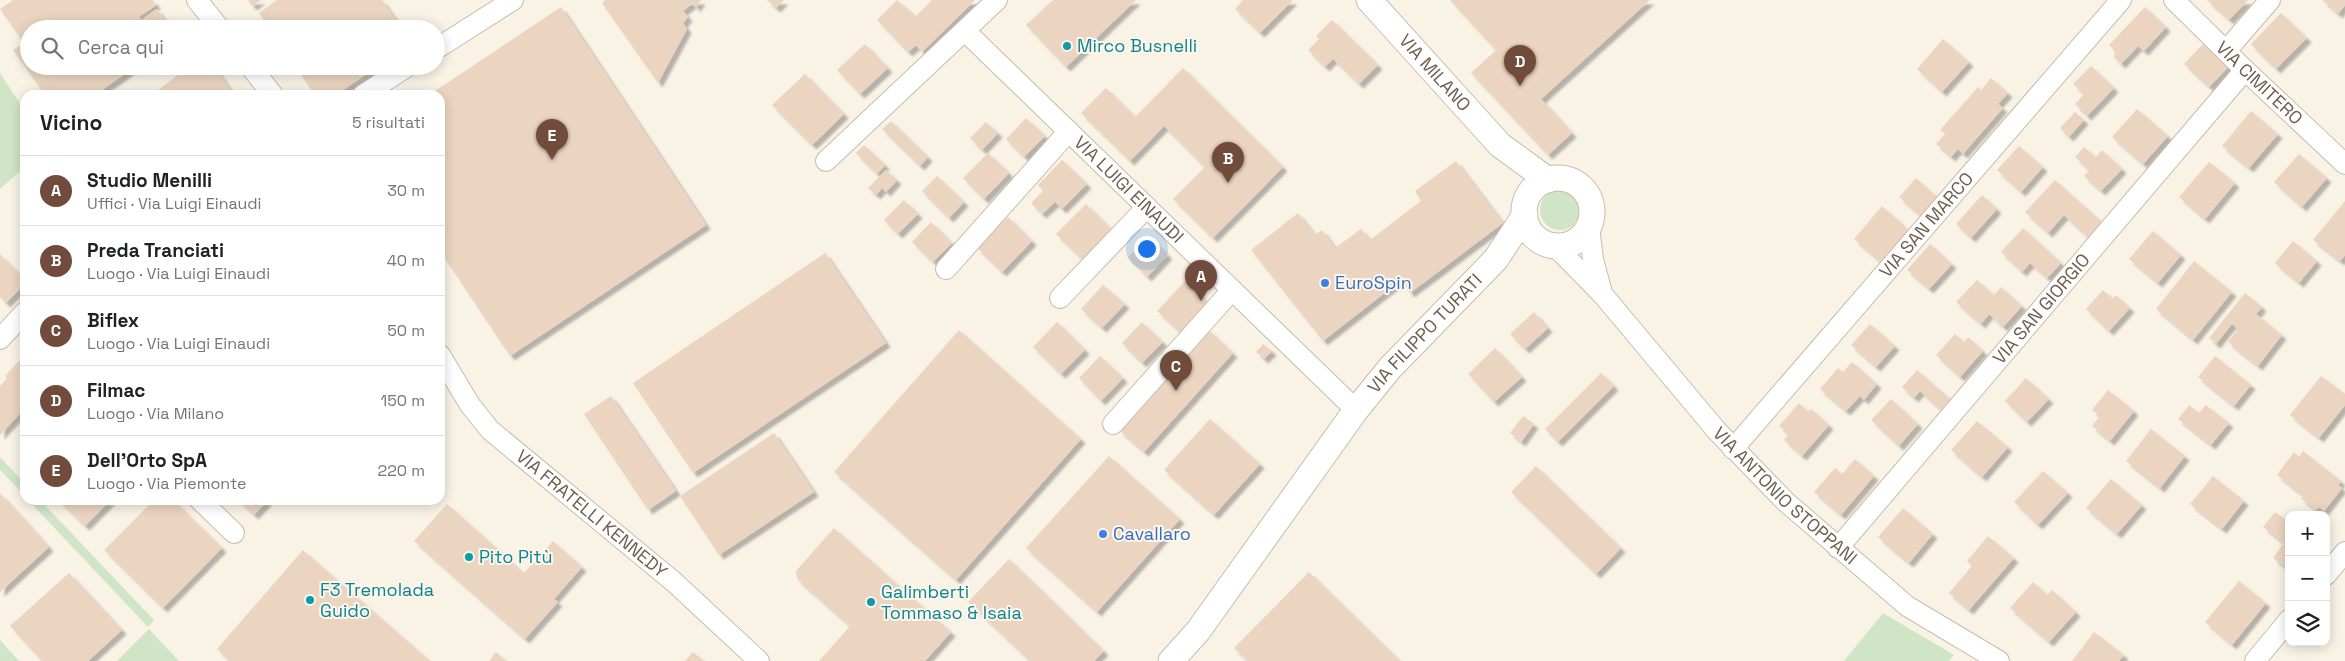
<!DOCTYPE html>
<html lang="it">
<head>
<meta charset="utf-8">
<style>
  :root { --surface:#fff; --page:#f2f2f2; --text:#202124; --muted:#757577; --line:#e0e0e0; --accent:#714c3d }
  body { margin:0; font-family:"Space Grotesk",sans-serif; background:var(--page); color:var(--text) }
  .controls { position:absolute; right:15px; bottom:15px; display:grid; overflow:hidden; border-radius:10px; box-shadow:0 2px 12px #0003 }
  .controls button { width:45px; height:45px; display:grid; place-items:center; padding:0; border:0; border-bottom:1px solid var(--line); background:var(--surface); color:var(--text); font:25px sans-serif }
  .you { position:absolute; left:1146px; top:248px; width:18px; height:18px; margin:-12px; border:4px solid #fff; border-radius:50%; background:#1a73e8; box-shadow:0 0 0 8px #1a73e833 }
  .badge { display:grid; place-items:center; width:32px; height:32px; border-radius:50%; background:var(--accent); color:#fff; font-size:16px; font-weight:700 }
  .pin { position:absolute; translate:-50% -41px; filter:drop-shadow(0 1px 2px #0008) }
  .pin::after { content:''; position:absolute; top:26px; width:18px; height:15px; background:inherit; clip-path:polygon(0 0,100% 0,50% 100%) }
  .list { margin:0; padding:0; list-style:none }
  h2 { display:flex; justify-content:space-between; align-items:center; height:65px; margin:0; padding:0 20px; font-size:21px }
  h2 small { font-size:16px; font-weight:400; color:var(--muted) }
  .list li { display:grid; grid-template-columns:32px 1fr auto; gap:15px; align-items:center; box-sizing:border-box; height:70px; padding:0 20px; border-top:1px solid var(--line) }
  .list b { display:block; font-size:19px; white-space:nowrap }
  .list p { margin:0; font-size:16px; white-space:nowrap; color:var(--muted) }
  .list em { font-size:16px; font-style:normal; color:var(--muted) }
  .icon { flex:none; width:28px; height:28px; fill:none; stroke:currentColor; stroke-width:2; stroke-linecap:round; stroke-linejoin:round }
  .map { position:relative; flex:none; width:2345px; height:661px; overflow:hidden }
  .search { position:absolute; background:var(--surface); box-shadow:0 2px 12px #0003; left:20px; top:20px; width:425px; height:55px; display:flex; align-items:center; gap:12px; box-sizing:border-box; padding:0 18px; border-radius:28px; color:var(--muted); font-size:19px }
  .panel { position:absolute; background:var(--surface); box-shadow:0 2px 12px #0003; left:20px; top:90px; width:425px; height:415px; border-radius:15px }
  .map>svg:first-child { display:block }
  .green { fill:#d0e5c6 }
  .building { fill:#ebd5c1; filter:url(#shadow) }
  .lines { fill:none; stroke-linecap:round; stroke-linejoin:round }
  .minor-casing { stroke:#c9bcae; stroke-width:22 }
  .tertiary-casing { stroke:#c9bcae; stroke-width:27 }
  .minor { stroke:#fff; stroke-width:20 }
  .tertiary { stroke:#fff; stroke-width:25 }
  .culture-dot { fill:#0f9aa8; stroke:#fcf7ec; stroke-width:2 }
  .shop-dot { fill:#3f7fe0; stroke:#fcf7ec; stroke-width:2 }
  .labels { text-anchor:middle; stroke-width:4; stroke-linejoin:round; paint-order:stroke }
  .culture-label { font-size:18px; fill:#0d838f; stroke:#fcf7ec; text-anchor:start }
  .street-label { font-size:18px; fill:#6f5d4e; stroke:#fcf7ec }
  .shop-label { font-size:18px; fill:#366cbe; stroke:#fcf7ec; text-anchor:start }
</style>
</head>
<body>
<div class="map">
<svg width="2345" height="661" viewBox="0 0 2345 661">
  <defs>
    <filter id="shadow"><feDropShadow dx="4.5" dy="4.5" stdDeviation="1" flood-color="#0004"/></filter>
  </defs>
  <rect width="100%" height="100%" fill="#f9f3e6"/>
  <path class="green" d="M0 73 25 111V167L0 189Z
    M1540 210a20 20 0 1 1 40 0a20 20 0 1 1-40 0Z
    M0 457 25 484V496L0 470Z
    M28 500H40L154 620 148 627Z
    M1883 613 1954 655 1949 661H1844Z
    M149 629 179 661H117Z
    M0 640 19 661H0Z"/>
  <path class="building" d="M13 0H153L156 5 139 17 141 20 157 9 171 29H44L46 27 44 23 36 29H29V34L21 39 0 9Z
    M248 0H261L252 6Z
    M277 0H382L402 29H270L259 13Z
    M605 0H701L696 8 693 3 683 11 688 17 683 23 687 29 658 83 602 3Z
    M767 0H784L776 8Z
    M897 0 916 16 932 0H975L922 52 916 45 908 52 877 20Z
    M1053 0H1136L1066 67 1026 25Z
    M1243 0H1293L1260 33 1235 9Z
    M1450 0H1650L1541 99 1572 133 1548 155 1471 73 1496 50Z
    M2207 0H2248L2229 20Z
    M2322 0H2345V5L2338 14Z
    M561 7 706 225 510 356 440 251V95H429Z
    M2145 7 2166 27 2144 51 2138 46 2121 64 2113 56 2116 52 2109 45Z
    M2281 13 2307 38 2276 69 2251 44Z
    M1332 20 1378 65 1359 84 1333 59 1325 67 1308 50 1319 39 1316 36Z
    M29 39V66H136L95 95H45L13 50Z
    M1943 39 1969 62 1942 92 1917 69Z
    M2205 42 2229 66 2209 87 2184 64Z
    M865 44 888 68 860 94 837 70Z
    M189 66H214L234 95H152Z
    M295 66H378L336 95H315Z
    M2091 66 2114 88 2087 116 2075 104 2084 94 2073 84Z
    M1183 68 1283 167 1213 238 1173 199 1205 167 1164 126 1130 161 1081 113 1106 88 1135 117Z
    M805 74 844 114 812 145 772 105Z
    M1991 78 2008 93 1998 104 2003 108 1963 154 1958 149 1951 157 1936 144 1945 134 1940 130 1978 87 1981 90Z
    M2137 109 2168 136 2143 164 2112 137Z
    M2251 111 2278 134 2249 168 2222 146Z
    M2075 112 2084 120 2069 137 2060 128Z
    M1026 118 1045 136 1024 157 1006 139Z
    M891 121 928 157 920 166 882 129Z
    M986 122 998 133 982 150 970 138Z
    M864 145 885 165 877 174 856 153Z
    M2019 146 2043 167 2021 192 1997 170Z
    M2084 147 2096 157 2102 150 2122 169 2101 191 2084 176 2089 170 2075 157Z
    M988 153 1009 173 984 199 963 178Z
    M2299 154 2327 178 2302 207 2274 182Z
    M1062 160 1087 184 1062 209 1055 202 1042 214 1031 203 1043 191 1038 185Z
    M1456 161 1503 223 1410 293 1401 280 1323 341 1251 250 1298 213 1315 235 1322 230 1335 248 1361 229 1370 240 1421 201 1415 191Z
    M2209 162 2235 183 2205 219 2179 197Z
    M886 170 897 180 886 192 882 188 876 195 868 188Z
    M937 176 964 202 949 218 922 191Z
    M1916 178 1938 198 1922 217 1899 197Z
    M2055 180 2104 224 2090 239 2064 215 2048 233 2025 212Z
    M1982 195 1997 209 1971 238 1956 224Z
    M904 200 918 214 898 234 884 220Z
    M2345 201V255L2340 261 2313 240Z
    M1086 204 1111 229 1082 259 1056 234Z
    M1882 206 1911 232 1883 264 1854 239Z
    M1008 217 1032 241 1002 272 977 248Z
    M931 222 952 243 933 262 912 242Z
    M2023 228 2061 263 2047 278 2030 263 2022 272 2001 252Z
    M2153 231 2181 255 2158 283 2129 259Z
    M1149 236 1168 255 1147 277 1128 257Z
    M2293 241 2317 261 2299 283 2275 263Z
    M1930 244 1952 264 1929 289 1907 270Z
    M825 253 886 343 693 473 633 383Z
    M0 254 25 280V284L6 303 0 297Z
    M2194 261 2232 292 2193 340 2156 309Z
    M1977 280 1994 295 2001 287 2022 306 2003 327 1989 314 1981 324 1956 302Z
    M1185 281 1208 302 1180 332 1157 311Z
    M1103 285 1125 304 1102 328 1081 309Z
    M2103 290 2112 299 2116 295 2130 308 2109 331 2086 309Z
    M2245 293 2262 307 2256 314 2282 335 2258 366 2228 342 2238 329 2232 324 2216 344 2209 338Z
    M1534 312 1548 328 1525 349 1510 334Z
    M1057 322 1085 350 1061 374 1033 347Z
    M1142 322 1163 342 1142 363 1122 343Z
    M1870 324 1895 346 1876 367 1851 345Z
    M959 330 1081 439 956 580 834 472Z
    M1209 330 1233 353 1144 452 1119 430Z
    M1955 334 1964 342 1968 337 1983 351 1960 377 1936 355Z
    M1263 344 1272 351 1264 359 1256 352Z
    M1495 348 1522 377 1494 402 1468 374Z
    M1100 356 1123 378 1101 401 1079 378Z
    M2215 356 2251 385 2234 406 2198 377Z
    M19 361 25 367V408L0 435V386L7 378 5 376Z
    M1852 362 1877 384 1864 400 1860 396 1846 411 1820 389 1838 368 1843 372Z
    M1917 370 1952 401 1943 412 1920 391 1914 398 1902 387Z
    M1601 373 1614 386 1558 442 1545 429Z
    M2321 376 2345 394V405L2319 438 2290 415Z
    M2026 378 2049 399 2027 422 2005 401Z
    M2108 390 2134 411 2110 441 2092 426 2100 416 2092 410Z
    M611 396 676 491 648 510 584 414Z
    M1891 399 1918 424 1899 446 1871 420Z
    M1799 403 1808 412 1811 409 1829 425 1802 456 1784 440 1789 434 1779 426Z
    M2189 405 2199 413 2206 405 2229 423 2211 445 2178 419Z
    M1523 416 1534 424 1521 442 1510 433Z
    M1210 419 1260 464 1214 515 1164 470Z
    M1977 421 2008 447 1982 477 1951 450Z
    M2151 429 2185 456 2160 488 2126 461Z
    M774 433 814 492 719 555 680 496Z
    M2303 451 2341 481 2338 485 2342 488 2324 511 2319 507 2316 510 2301 499 2304 496 2277 475 2294 452 2299 457Z
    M1109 456 1180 519 1097 612 1026 548Z
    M1855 459 1874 476 1841 515 1814 492 1835 468 1842 474Z
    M1536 466 1621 548 1596 574 1511 492Z
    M2043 471 2068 493 2038 525 2014 502Z
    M2213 476 2244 501 2222 529 2190 504Z
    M2111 479 2142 505 2117 534 2086 508Z
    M0 493 49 547 0 592Z
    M58 500H111L85 526Z
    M154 500H173L222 548 163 608 104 550Z
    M238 500H268L254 515Z
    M447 504 524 573 553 541 582 567 554 599 558 602 525 639 414 541Z
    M1903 508 1933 534 1909 563 1878 537Z
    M2275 512 2289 522V570L2273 558 2284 543 2263 527Z
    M834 528 951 632 925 661H819L850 626 797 579 796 571Z
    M1988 536 2014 558 1969 610 1949 593 1972 566 1967 561Z
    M303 550 430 661H230L217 649Z
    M1009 559 1104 651 1094 661H1030L968 602Z
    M1309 572 1400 661H1248L1234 648Z
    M69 573 122 630 88 661H42L10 626Z
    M2239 581 2266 603 2232 645 2205 622Z
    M2033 582 2047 595 2052 590 2076 612 2049 642 2010 608Z
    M2094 632 2124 655 2119 661H2072Z
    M496 652 506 661H489Z
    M693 652 704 661H685Z"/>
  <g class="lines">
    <g class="minor-casing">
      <g id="minor">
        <path d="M197 0 220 29"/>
        <path id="s1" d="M2174 0 2245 70 2345 164"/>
        <path id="s2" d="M965 31 1356 410"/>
        <path d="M436 49 513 0"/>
        <path d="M2226 51 2270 0"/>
        <path d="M250 66 273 95"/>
        <path d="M363 95 408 66"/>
        <path d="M826 161 997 0"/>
        <path d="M1589 227 1593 259 1602 293"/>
        <path id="s3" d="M1555 246 1603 295 1717 431 1786 502 1907 606 1999 661"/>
        <path d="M946 269 1069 131"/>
        <path d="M1060 298 1147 207"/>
        <path d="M0 339 25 312"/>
        <path id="s4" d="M440 355 470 405 490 430 674 582 759 661"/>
        <path d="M1113 424 1232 290"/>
        <path id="s5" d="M1733 449 2121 0"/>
        <path d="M200 500 234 533"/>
        <path id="s6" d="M1838 548 2245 70"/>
        <path d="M2326 575 2345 552"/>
        <path d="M2255 661 2289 620"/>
      </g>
    </g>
    <g class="tertiary-casing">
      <g id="tertiary">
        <path id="s7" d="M1369 0 1500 145 1548 180"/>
        <circle cx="1558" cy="212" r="34"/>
        <path id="s8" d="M1171 661 1198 631 1356 410 1390 368 1496 259 1525 215"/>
      </g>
    </g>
    <use href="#minor" class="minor"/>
    <use href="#tertiary" class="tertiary"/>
  </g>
  <g class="culture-dot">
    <circle cx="1067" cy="46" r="5"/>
    <circle cx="469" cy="557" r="5"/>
    <circle cx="310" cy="600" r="5"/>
    <circle cx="871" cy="602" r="5"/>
  </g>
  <g class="shop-dot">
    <circle cx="1325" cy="283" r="5"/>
    <circle cx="1103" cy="534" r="5"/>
  </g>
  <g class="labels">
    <g class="culture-label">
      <text x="1077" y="52">Mirco Busnelli</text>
      <text x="479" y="563">Pito Pitù</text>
      <text x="320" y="596">F3 Tremolada<tspan x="320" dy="21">Guido</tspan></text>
      <text x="881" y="598">Galimberti<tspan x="881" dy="21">Tommaso &amp; Isaia</tspan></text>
    </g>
    <g class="street-label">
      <text dy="6" stroke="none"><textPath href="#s7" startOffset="98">VIA MILANO</textPath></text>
      <text dy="6" stroke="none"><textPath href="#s1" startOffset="119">VIA CIMITERO</textPath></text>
      <text dy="6" stroke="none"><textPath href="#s2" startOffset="228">VIA LUIGI EINAUDI</textPath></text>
      <text dy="6" stroke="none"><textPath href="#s5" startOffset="296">VIA SAN MARCO</textPath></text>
      <text dy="6" stroke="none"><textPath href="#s6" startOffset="314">VIA SAN GIORGIO</textPath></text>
      <text dy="6" stroke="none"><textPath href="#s8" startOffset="415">VIA FILIPPO TURATI</textPath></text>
      <text dy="6" stroke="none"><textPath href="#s3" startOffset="340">VIA ANTONIO STOPPANI</textPath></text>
      <text dy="6" stroke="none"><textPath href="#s4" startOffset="222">VIA FRATELLI KENNEDY</textPath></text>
    </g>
    <g class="shop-label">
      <text x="1335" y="289">EuroSpin</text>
      <text x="1113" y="540">Cavallaro</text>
    </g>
  </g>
</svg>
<div class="controls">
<button>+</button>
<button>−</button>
<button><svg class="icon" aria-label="layers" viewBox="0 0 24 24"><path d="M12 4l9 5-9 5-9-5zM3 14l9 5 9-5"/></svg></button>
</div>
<div class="you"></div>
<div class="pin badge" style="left:1201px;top:301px">A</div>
<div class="pin badge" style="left:1228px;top:183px">B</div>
<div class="pin badge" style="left:1176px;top:391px">C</div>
<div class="pin badge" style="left:1520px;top:86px">D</div>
<div class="pin badge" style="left:552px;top:160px">E</div>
<div class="search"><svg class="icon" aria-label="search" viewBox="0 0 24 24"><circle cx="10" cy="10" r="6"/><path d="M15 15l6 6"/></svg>Cerca qui</div>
<section class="panel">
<h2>Vicino<small>5 risultati</small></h2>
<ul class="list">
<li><span class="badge">A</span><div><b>Studio Menilli</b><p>Uffici · Via Luigi Einaudi</p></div><em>30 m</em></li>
<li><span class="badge">B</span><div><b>Preda Tranciati</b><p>Luogo · Via Luigi Einaudi</p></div><em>40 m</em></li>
<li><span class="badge">C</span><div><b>Biflex</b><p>Luogo · Via Luigi Einaudi</p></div><em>50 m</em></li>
<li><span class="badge">D</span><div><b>Filmac</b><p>Luogo · Via Milano</p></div><em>150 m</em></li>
<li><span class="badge">E</span><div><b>Dell'Orto SpA</b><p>Luogo · Via Piemonte</p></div><em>220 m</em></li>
</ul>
</section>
</div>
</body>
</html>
